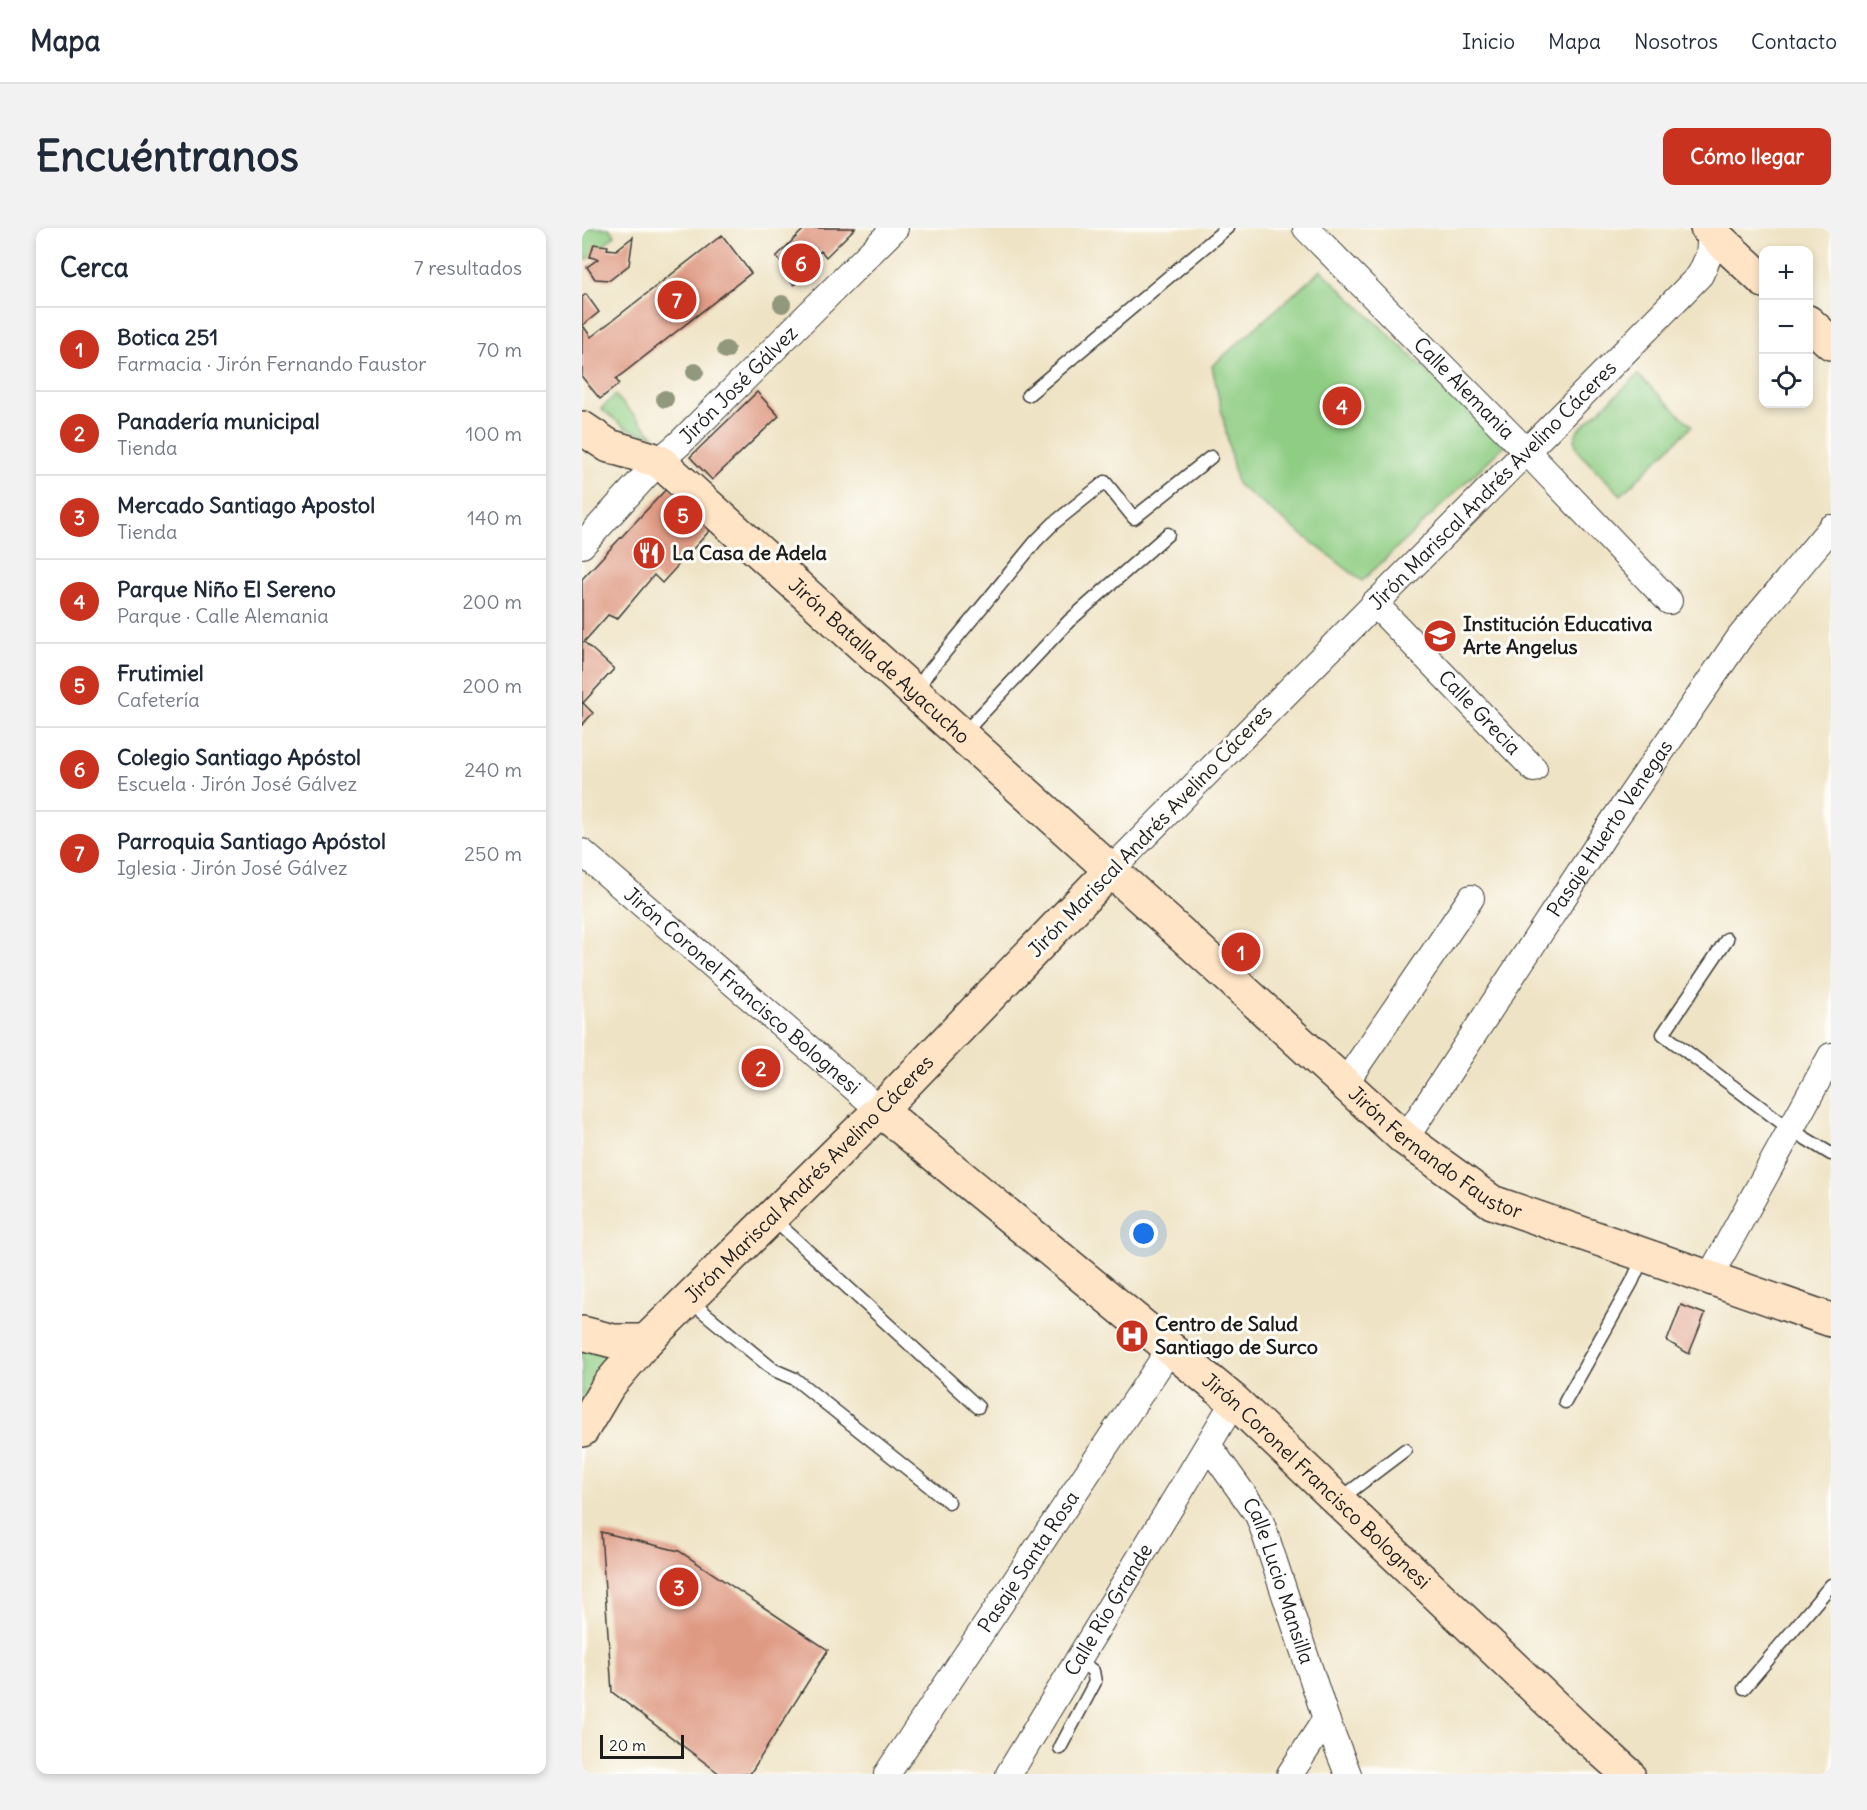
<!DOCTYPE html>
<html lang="es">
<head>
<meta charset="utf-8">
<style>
  :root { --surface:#fff; --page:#f2f2f3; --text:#1f2937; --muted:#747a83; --line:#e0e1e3; --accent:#c8321e }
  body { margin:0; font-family:Delius,sans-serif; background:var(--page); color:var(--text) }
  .controls { position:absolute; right:18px; top:18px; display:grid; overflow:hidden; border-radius:12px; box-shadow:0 3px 9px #0003 }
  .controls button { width:54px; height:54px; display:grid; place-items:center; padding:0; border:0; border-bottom:2px solid var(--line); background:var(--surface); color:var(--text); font:30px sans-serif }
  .scale { position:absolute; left:18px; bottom:15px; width:84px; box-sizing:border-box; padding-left:6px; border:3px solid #1c1c1c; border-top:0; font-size:16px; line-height:21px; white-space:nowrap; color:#1c1c1c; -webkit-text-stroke:4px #fdfcf7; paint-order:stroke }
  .you { position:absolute; left:562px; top:1006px; width:21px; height:21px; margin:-15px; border:4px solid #fff; border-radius:50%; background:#1a73e8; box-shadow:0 0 0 9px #1a73e833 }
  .badge { display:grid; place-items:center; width:39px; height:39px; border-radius:50%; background:var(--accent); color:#fff; font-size:20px; font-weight:700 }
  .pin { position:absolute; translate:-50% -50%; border:3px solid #fff; box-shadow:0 2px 6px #0006 }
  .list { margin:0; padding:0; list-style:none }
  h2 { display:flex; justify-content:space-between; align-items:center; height:78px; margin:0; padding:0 24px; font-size:26px }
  h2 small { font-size:20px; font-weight:400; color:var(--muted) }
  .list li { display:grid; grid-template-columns:39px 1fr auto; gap:18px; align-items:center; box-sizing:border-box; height:84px; padding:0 24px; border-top:2px solid var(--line) }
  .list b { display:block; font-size:22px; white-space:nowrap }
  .list p { margin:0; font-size:20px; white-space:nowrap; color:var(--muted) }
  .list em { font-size:20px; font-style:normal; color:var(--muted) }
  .icon { flex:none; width:33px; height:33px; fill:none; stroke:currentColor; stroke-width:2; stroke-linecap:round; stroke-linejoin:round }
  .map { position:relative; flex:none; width:1249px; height:1546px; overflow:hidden; border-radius:12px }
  header { display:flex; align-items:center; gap:36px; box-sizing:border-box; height:84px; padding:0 30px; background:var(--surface); border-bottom:2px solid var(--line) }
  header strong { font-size:28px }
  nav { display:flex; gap:33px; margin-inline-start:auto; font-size:21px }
  .intro { display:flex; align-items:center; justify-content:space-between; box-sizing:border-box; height:144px; padding:0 36px }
  h1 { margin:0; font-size:42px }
  .button { padding:15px 27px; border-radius:12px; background:var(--accent); color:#fff; font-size:21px; font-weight:700 }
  main { display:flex; gap:36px; padding:0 36px }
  aside { flex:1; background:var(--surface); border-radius:12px; box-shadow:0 3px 9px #0003 }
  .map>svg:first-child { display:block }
  .green { fill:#8fcd84; stroke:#567450; stroke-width:1.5 }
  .building { fill:#df9a83 }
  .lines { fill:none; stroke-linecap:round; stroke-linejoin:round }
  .lane-casing { stroke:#3c3a35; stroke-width:15 }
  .street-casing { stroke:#3c3a35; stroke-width:28 }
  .secondary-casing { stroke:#3c3a35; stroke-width:36 }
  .lane { stroke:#fff; stroke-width:12 }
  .street { stroke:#fff; stroke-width:26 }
  .secondary { stroke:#ffe4c6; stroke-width:33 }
  .tree { fill:#91987c }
  .labels { text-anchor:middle; stroke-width:6; stroke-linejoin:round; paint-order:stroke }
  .street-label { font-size:20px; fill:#1c1c1c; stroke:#fdfcf7 }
  .poi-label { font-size:20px; font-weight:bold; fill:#1c1c1c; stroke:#fdfcf7; text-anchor:start }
</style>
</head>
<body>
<header>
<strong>Mapa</strong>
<nav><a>Inicio</a><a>Mapa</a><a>Nosotros</a><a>Contacto</a></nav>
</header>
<div class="intro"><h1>Encuéntranos</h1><a class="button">Cómo llegar</a></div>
<main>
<aside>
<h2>Cerca<small>7 resultados</small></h2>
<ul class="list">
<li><span class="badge">1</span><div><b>Botica 251</b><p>Farmacia · Jirón Fernando Faustor</p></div><em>70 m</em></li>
<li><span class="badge">2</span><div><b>Panadería municipal</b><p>Tienda</p></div><em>100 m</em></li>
<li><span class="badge">3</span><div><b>Mercado Santiago Apostol</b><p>Tienda</p></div><em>140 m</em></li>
<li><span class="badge">4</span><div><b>Parque Niño El Sereno</b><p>Parque · Calle Alemania</p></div><em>200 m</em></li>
<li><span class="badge">5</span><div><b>Frutimiel</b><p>Cafetería</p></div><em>200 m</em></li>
<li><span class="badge">6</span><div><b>Colegio Santiago Apóstol</b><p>Escuela · Jirón José Gálvez</p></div><em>240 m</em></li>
<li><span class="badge">7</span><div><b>Parroquia Santiago Apóstol</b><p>Iglesia · Jirón José Gálvez</p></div><em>250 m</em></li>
</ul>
</aside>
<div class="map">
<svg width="1249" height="1546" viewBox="0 0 1249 1546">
  <rect width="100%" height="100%" fill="#fdfcf7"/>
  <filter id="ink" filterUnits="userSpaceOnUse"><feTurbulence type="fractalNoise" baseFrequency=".0167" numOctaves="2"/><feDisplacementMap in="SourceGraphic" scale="12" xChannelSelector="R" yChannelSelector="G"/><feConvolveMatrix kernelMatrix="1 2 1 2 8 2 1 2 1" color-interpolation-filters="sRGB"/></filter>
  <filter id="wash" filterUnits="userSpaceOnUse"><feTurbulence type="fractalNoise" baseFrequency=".008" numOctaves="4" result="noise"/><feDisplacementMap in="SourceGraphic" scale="24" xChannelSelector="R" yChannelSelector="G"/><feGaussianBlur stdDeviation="1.35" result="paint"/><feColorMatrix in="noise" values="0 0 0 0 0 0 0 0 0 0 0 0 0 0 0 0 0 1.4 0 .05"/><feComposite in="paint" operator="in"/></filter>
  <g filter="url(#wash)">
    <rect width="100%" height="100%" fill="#efe3c5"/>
    <path class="green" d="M0 0H27L33 7 5 32 0 26Z
      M739 42 923 217 780 353 655 256 630 138Z
      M1056 147 1110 198 1039 267 998 226C993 219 992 211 995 203Z
      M33 167 72 208 44 200 19 181Z
      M0 1117 31 1129 0 1189Z"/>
    <g id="blocks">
      <path class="building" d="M223 0H273L244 29 239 23 233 28 236 34 212 57 204 49 209 44 194 29Z
        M140 7 169 45 34 151 37 156 18 171 0 149V100L2 99 9 109Z
        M51 9 47 37 28 52 13 51 5 39 16 31 8 29 12 16 26 18 25 21 34 22Z
        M4 66 17 84 0 98V69Z
        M175 164 197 188 130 252 108 229Z
        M87 258 131 299 80 355 72 347 35 391 26 387 2 414 32 441 1 475 11 485 0 497V351Z
        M1099 1077 1123 1086 1107 1126 1085 1113Z
        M19 1304 97 1323 246 1422 168 1546H138L30 1464Z"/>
    </g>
  </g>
  <g filter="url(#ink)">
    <use href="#blocks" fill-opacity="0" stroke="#3c3a35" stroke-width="1.5"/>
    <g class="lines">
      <g class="lane-casing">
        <path id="lane" d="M446 167 645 0
          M333 465 345 446 454 313 472 295 523 254 552 290 629 229
          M381 506 487 393 586 306
          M1145 711 1081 806 1208 901 1249 926
          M191 991 396 1179
          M108 1073 192 1142 213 1151 367 1274
          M983 1174 1050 1054 1062 1027
          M757 1272 823 1222
          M1162 1460 1249 1357
          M478 1520 513 1454 511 1443 496 1432"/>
      </g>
      <g class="street-casing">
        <g id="street">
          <path id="s1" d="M724 0 945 224 1087 373"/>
          <path id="s2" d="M0 317 77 233 97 216 313 0"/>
          <path id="s3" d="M792 375 952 541"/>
          <path id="s4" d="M0 624 298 882"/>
          <path id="s5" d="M529 642C725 443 923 247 1118 47L1127 27 1129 4"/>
          <path d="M763 855 889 670"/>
          <path id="s6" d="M823 911 1032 592 1158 409 1249 300"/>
          <path d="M1128 1048 1249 828"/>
          <path id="s7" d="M652 1173 626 1217 676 1287 680 1297 744 1491 766 1546"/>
          <path id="s8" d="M305 1546 588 1121"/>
          <path id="s9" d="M427 1546 626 1217"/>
          <path d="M708 1546 744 1491"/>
        </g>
      </g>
      <g class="secondary-casing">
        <g id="secondary">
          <path d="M1125 0 1182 53"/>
          <path d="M1226 94 1249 115"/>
          <path id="s10" d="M0 200 27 218 77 233 650 752 823 911 910 974 1249 1092"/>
          <path id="s11" d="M298 882 652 1173 998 1503 1046 1546"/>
          <path d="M0 1105 31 1113H64"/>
          <path id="s12" d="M0 1202 26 1158 64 1113 298 882 529 642"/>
        </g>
      </g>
      <use href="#lane" class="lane"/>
      <use href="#street" class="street"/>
      <use href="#secondary" class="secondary"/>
    </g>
    <g class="tree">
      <circle cx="200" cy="76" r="9"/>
      <circle cx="144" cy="122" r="9"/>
      <circle cx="113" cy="144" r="9"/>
      <circle cx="83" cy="171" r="9"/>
    </g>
  </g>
  <defs>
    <g id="restaurant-disc" transform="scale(1.725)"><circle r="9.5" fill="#c8321e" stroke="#fdfcf7"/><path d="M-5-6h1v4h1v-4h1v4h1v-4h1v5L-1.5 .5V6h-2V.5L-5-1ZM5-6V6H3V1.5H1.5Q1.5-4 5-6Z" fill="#fff"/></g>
    <g id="school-disc" transform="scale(1.725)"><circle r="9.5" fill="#c8321e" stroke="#fdfcf7"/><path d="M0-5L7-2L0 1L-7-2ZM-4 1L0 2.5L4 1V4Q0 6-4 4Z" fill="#fff"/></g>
    <g id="hospital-disc" transform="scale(1.725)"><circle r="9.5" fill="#c8321e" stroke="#fdfcf7"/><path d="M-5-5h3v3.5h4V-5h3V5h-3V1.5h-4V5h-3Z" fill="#fff"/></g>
  </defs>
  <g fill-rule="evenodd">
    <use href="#restaurant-disc" x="67" y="325"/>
    <use href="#school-disc" x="858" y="408"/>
    <use href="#hospital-disc" x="550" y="1108"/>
  </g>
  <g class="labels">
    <g class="street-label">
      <text dy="7" stroke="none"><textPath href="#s2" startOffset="224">Jirón José Gálvez</textPath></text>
      <text dy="7" stroke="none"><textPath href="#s1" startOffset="225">Calle Alemania</textPath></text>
      <text dy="7" stroke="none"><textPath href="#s5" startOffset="542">Jirón Mariscal Andrés Avelino Cáceres</textPath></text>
      <text dy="7" stroke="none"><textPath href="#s10" startOffset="382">Jirón Batalla de Ayacucho</textPath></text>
      <text dy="7" stroke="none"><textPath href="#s3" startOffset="152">Calle Grecia</textPath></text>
      <text dy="7" stroke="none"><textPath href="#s6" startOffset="372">Pasaje Huerto Venegas</textPath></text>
      <text transform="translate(568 603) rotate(-46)" y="7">Jirón Mariscal Andrés Avelino Cáceres</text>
      <text dy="7" stroke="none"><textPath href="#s4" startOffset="212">Jirón Coronel Francisco Bolognesi</textPath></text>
      <text dy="7" stroke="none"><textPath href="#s10" startOffset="1126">Jirón Fernando Faustor</textPath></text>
      <text dy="7" stroke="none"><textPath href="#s12" startOffset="340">Jirón Mariscal Andrés Avelino Cáceres</textPath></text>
      <text dy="7" stroke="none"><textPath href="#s11" startOffset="573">Jirón Coronel Francisco Bolognesi</textPath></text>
      <text dy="7" stroke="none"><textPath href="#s8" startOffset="255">Pasaje Santa Rosa</textPath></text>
      <text dy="7" stroke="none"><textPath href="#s7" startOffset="206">Calle Lucio Mansilla</textPath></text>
      <text dy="7" stroke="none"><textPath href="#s9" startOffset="192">Calle Río Grande</textPath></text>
    </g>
    <g class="poi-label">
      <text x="90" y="332">La Casa de Adela</text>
      <text x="881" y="403">Institución Educativa<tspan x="881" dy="23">Arte Angelus</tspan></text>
      <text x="573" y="1103">Centro de Salud<tspan x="573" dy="23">Santiago de Surco</tspan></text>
    </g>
  </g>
</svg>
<div class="controls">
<button>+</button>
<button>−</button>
<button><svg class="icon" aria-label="locate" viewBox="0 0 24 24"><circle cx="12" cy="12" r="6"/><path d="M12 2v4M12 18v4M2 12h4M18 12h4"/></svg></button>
</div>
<div class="scale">20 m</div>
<div class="you"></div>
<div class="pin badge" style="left:659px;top:724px">1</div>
<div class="pin badge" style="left:179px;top:840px">2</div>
<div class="pin badge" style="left:97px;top:1359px">3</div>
<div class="pin badge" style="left:760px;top:178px">4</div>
<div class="pin badge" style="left:101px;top:287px">5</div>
<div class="pin badge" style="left:219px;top:35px">6</div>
<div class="pin badge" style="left:95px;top:72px">7</div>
</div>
</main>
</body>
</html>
